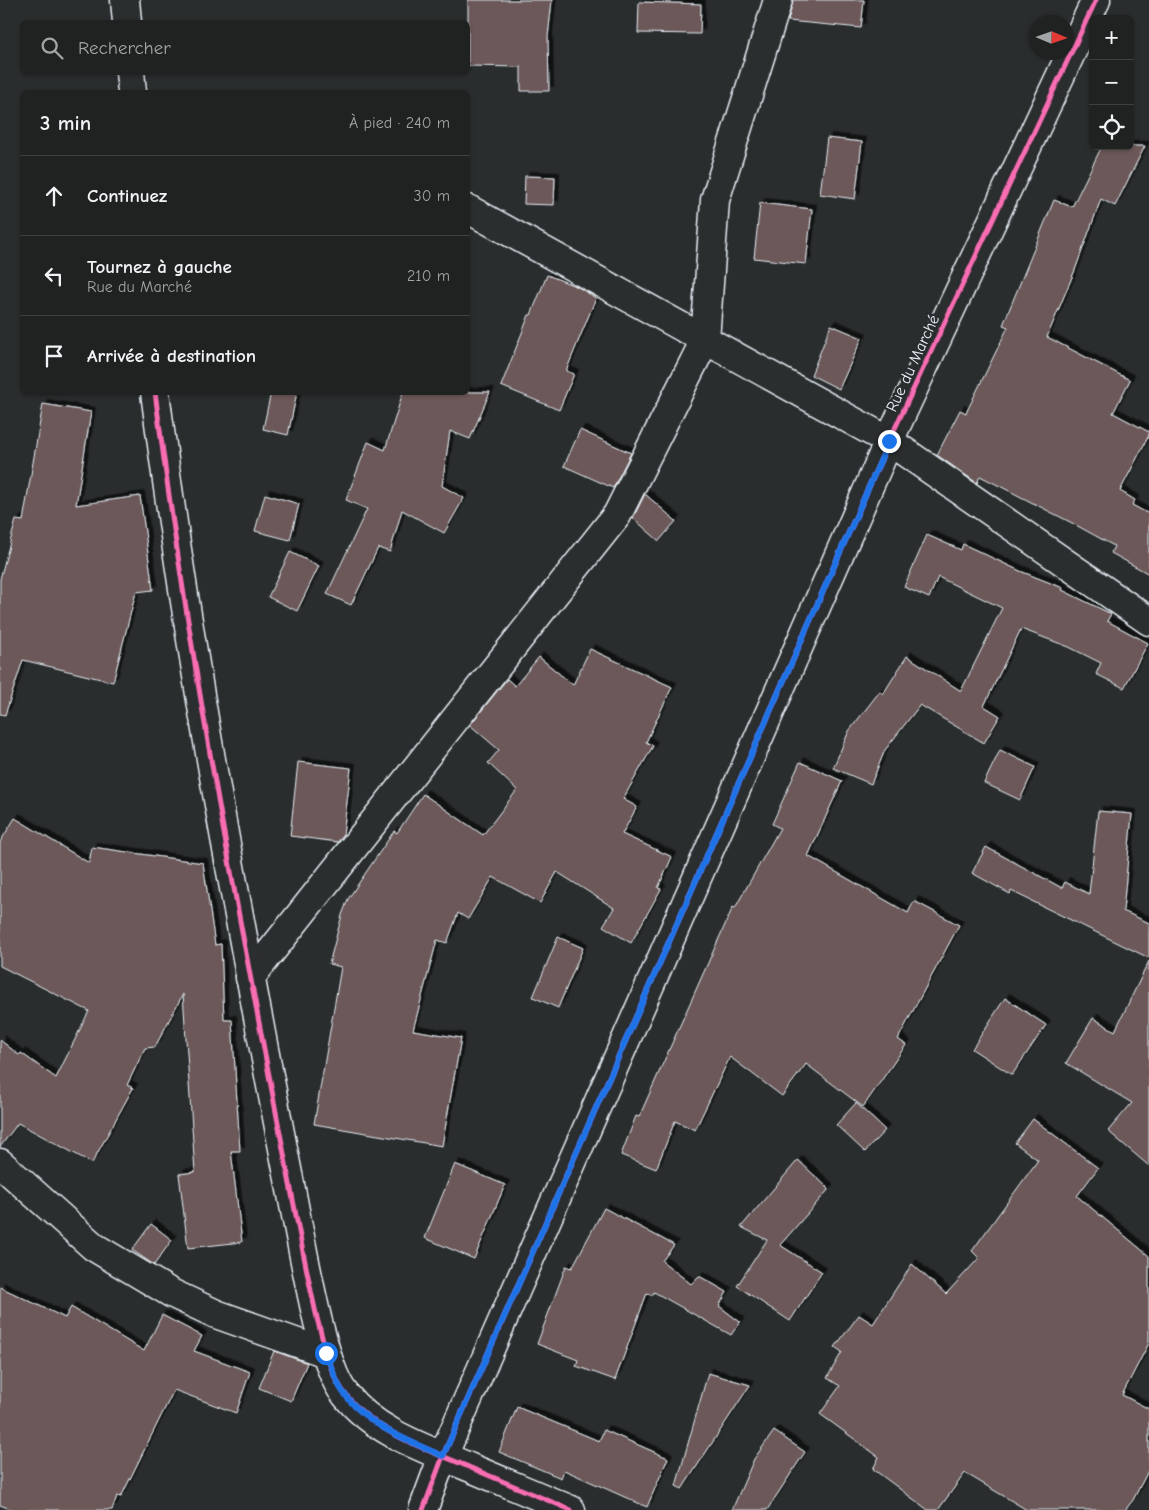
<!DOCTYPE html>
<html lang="fr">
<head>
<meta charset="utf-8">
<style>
  :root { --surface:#202222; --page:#282a2a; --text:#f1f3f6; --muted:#a2a4a5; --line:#3d3f40 }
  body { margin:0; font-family:"Comic Neue",sans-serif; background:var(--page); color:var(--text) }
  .controls { position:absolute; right:15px; top:15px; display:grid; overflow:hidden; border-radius:8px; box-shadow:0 1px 4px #0004 }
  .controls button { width:45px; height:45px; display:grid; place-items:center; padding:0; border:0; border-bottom:1px solid var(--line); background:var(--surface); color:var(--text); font:25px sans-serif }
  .compass { position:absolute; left:1029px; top:15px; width:45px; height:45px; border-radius:50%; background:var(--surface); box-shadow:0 1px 4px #0004; rotate:92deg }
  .stop { position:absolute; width:15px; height:15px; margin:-11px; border:4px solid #1a73e8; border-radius:50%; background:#fff }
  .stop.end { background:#1a73e8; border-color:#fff; box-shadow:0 1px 5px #0008 }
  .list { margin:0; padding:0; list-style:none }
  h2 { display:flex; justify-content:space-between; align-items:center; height:65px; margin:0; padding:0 20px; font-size:21px }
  h2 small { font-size:16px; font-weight:400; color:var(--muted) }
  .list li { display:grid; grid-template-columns:32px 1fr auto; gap:15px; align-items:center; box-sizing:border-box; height:80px; padding:0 20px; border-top:1px solid var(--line) }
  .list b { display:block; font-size:19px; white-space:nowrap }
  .list p { margin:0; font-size:16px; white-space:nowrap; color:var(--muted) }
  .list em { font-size:16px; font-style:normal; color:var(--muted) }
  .icon { flex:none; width:28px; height:28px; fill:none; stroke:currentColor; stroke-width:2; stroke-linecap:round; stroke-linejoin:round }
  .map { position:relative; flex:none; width:1149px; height:1510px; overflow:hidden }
  .search { position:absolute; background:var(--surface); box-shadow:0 1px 4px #0004; left:20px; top:20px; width:450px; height:55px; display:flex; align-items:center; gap:12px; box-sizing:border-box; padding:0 18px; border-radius:8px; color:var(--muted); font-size:19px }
  .panel { position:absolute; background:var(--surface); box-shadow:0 1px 4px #0004; left:20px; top:90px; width:450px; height:305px; border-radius:8px }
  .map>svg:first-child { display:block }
  .building { fill:#6c5958; stroke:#e8f1f8; filter:url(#shadow) }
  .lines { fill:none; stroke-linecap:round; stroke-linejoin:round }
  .minor-casing { stroke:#e8f1f8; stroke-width:31 }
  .tertiary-casing { stroke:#e8f1f8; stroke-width:31 }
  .minor { stroke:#2a2d2e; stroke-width:28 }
  .tertiary { stroke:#2a2d2e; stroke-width:28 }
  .cycleway-casing { stroke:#2a2d2e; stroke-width:8 }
  .cycleway { stroke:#f96db3; stroke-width:5 }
  .route { stroke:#1a73e8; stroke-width:6 }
  .labels { text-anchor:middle; stroke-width:5; stroke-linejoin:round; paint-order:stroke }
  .street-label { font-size:16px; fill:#e8f1f8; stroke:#2a2d2e }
</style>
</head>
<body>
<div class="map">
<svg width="1149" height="1510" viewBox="0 0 1149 1510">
  <defs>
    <filter id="shadow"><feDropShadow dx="4.5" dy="-4.5" stdDeviation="0" flood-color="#0009"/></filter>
  </defs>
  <rect width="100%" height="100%" fill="#2a2d2e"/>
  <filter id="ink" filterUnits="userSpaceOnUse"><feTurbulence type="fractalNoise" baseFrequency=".02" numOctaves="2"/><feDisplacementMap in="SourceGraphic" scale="10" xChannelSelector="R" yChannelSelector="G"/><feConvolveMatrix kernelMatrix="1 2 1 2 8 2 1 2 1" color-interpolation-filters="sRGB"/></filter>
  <g filter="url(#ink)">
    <path class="building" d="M468 0H552L548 37 549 91H521V67L468 66Z
      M793 0H864L861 28 788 21Z
      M639 2 701 4 700 34 638 33Z
      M827 138 862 142 855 199 820 194Z
      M1102 146H1145L1115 206 1101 199 1075 270 1047 337 1130 380 1113 413 1149 432V435L1120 491 1135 500 1132 505 1149 514V574L1111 553 1114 546 1074 524 980 476 977 483 937 455 960 410 966 413 1008 327 1003 325 1054 200 1072 207Z
      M525 176 555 177 554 205 524 204Z
      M760 203 812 209 806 264 754 258Z
      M547 275 578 287 596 298 566 371 574 374 559 410 501 386 529 315H531Z
      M831 325 862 338 839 389 811 375Z
      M271 392H297L288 435 263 429Z
      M403 392H490L470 439 450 431 442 486 464 498 444 533 402 510 390 552 378 548 351 605 327 594 367 509 346 500 368 442 385 450Z
      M43 404 91 412 76 505 140 496 153 590 136 592 113 682 23 660 5 715 0 714V579L16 520 23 521Z
      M580 430 631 453 613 488 564 466Z
      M265 494 299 504 290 540 255 531Z
      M645 494 676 521 659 541 633 518Z
      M927 535 961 550 963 544 1020 571 1063 588 1062 590 1111 614 1107 621 1148 643 1124 688 1096 674 1101 663 1069 647 1021 629 984 706 1000 716 984 743 920 705 885 750 871 784 833 768 849 731 880 691 883 694 907 656 961 691 1002 608 938 577 929 598 904 587Z
      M290 552 319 566 297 611 268 597Z
      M590 649 672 687 646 742 653 746 623 799 637 807 622 834 672 857 658 888 661 889 631 943 603 926 614 908 557 872 540 903 493 877 468 919 458 913 447 943 437 940 413 1030 461 1038 442 1146 314 1124 341 967 329 964 342 915 348 899 394 831 397 833 423 794 483 835 517 790 488 763 499 750 470 725 507 679 515 686 539 657 573 685Z
      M1000 750 1035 767 1020 800 984 783Z
      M298 762 351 768 343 835 338 842 290 836Z
      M800 762 842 781 808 856 908 913 914 901 959 925 898 1039 906 1045 863 1107 806 1064 782 1096 730 1057 695 1130 675 1121 656 1169 621 1155 636 1116 639 1117 733 907 735 908 780 828 772 824Z
      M1098 811 1132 814 1123 911 1149 923V958L1011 891 1010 894 972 873 986 847 1062 888 1065 882 1089 894Z
      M15 818 89 863 92 847 203 863 215 945 221 944 224 1020H232L240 1151H231L242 1242 188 1248 179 1174 195 1172 183 994 155 1047 145 1048 127 1085 133 1088 92 1163 18 1123 0 1147V1040L19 1055 21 1053 56 1078 89 1011 0 966V842Z
      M558 937 583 948 558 1008 533 997Z
      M1149 961V1166L1108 1131 1132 1103 1066 1063 1093 1018 1115 1031Z
      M1005 998 1046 1025 1012 1075 972 1049Z
      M856 1103 885 1130 865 1152 836 1125Z
      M1033 1119 1098 1168 1077 1196 1149 1256V1343L1122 1395 1149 1409V1469L1133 1500 1125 1510H1027L965 1473 938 1510H928L873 1469 879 1457 820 1414 840 1386 827 1378 842 1352 835 1347 859 1315 873 1324 912 1264 946 1294 979 1258 972 1251 1038 1160 1015 1143Z
      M798 1160 829 1189 780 1245 822 1272 790 1321 737 1286 767 1240 741 1227Z
      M455 1164 505 1185 474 1259 425 1238Z
      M604 1208 674 1245 662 1261 691 1284 699 1276 727 1292 719 1306 740 1322 731 1335 654 1292 652 1295 647 1293 615 1380 576 1366 578 1360 537 1344 566 1266 572 1268Z
      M151 1224 172 1240 154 1265 132 1250Z
      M0 1287 65 1318 71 1307 144 1351 162 1315 202 1336 194 1351 250 1372 236 1413 174 1390 121 1497 117 1496 112 1510H13L0 1505Z
      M274 1351 307 1363 291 1401 259 1388Z
      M708 1373 750 1385 682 1489 676 1486Z
      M517 1407 599 1441 604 1430 668 1458 647 1507 564 1470 561 1478 499 1452Z
      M774 1431 805 1452 767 1510H732L754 1459Z"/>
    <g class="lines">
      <g class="minor-casing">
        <path id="minor" d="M468 209 889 441 1149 621
          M250 978 617 515 705 340 715 200 778 0
          M0 1163 94 1247 171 1293 216 1314 326 1353
          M423 1510 443 1456 889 441 1096 0"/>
      </g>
      <g class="tertiary-casing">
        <path id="tertiary" d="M125 0 127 22
          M130 72 132 92
          M155 392C188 650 236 904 285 1159 296 1213 305 1268 318 1322 324 1344 331 1377 345 1394 375 1433 427 1449 471 1468 504 1482 538 1496 571 1510"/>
      </g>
      <use href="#minor" class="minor"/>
      <use href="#tertiary" class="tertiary"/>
      <g class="cycleway-casing">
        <path id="cycleway" d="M155 392C188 650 236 904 285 1159 296 1213 305 1268 318 1322 324 1344 331 1377 345 1394 375 1433 427 1449 471 1468 504 1482 538 1496 571 1510
          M423 1510 443 1456 889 441 1096 0"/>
      </g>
      <use href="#cycleway" class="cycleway"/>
    </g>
  </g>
  <g class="lines" filter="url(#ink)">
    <path class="route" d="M326 1353C331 1365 335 1381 343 1392 367 1426 407 1440 443 1456L889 441"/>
  </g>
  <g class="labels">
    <g class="street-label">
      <text transform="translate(912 363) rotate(-65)" y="6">Rue du Marché</text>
    </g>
  </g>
</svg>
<div class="controls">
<button>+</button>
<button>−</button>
<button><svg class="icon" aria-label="locate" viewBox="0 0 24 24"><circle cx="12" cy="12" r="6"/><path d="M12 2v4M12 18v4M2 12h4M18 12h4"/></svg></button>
</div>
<svg class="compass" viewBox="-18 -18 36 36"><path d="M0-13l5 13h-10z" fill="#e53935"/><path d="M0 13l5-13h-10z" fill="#a2a4a5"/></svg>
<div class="stop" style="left:326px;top:1353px"></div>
<div class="stop end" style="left:889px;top:441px"></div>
<div class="search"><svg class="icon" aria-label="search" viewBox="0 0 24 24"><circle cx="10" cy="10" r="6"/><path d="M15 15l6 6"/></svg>Rechercher</div>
<section class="panel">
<h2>3 min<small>À pied · 240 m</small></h2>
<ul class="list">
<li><svg class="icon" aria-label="ahead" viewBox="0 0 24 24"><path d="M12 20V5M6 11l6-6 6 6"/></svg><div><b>Continuez</b></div><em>30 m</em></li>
<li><svg class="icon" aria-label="left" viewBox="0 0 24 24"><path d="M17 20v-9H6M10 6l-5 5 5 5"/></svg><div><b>Tournez à gauche</b><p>Rue du Marché</p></div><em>210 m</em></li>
<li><svg class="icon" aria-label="arrive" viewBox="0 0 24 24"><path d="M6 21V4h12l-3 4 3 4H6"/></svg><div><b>Arrivée à destination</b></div></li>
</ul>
</section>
</div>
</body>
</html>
